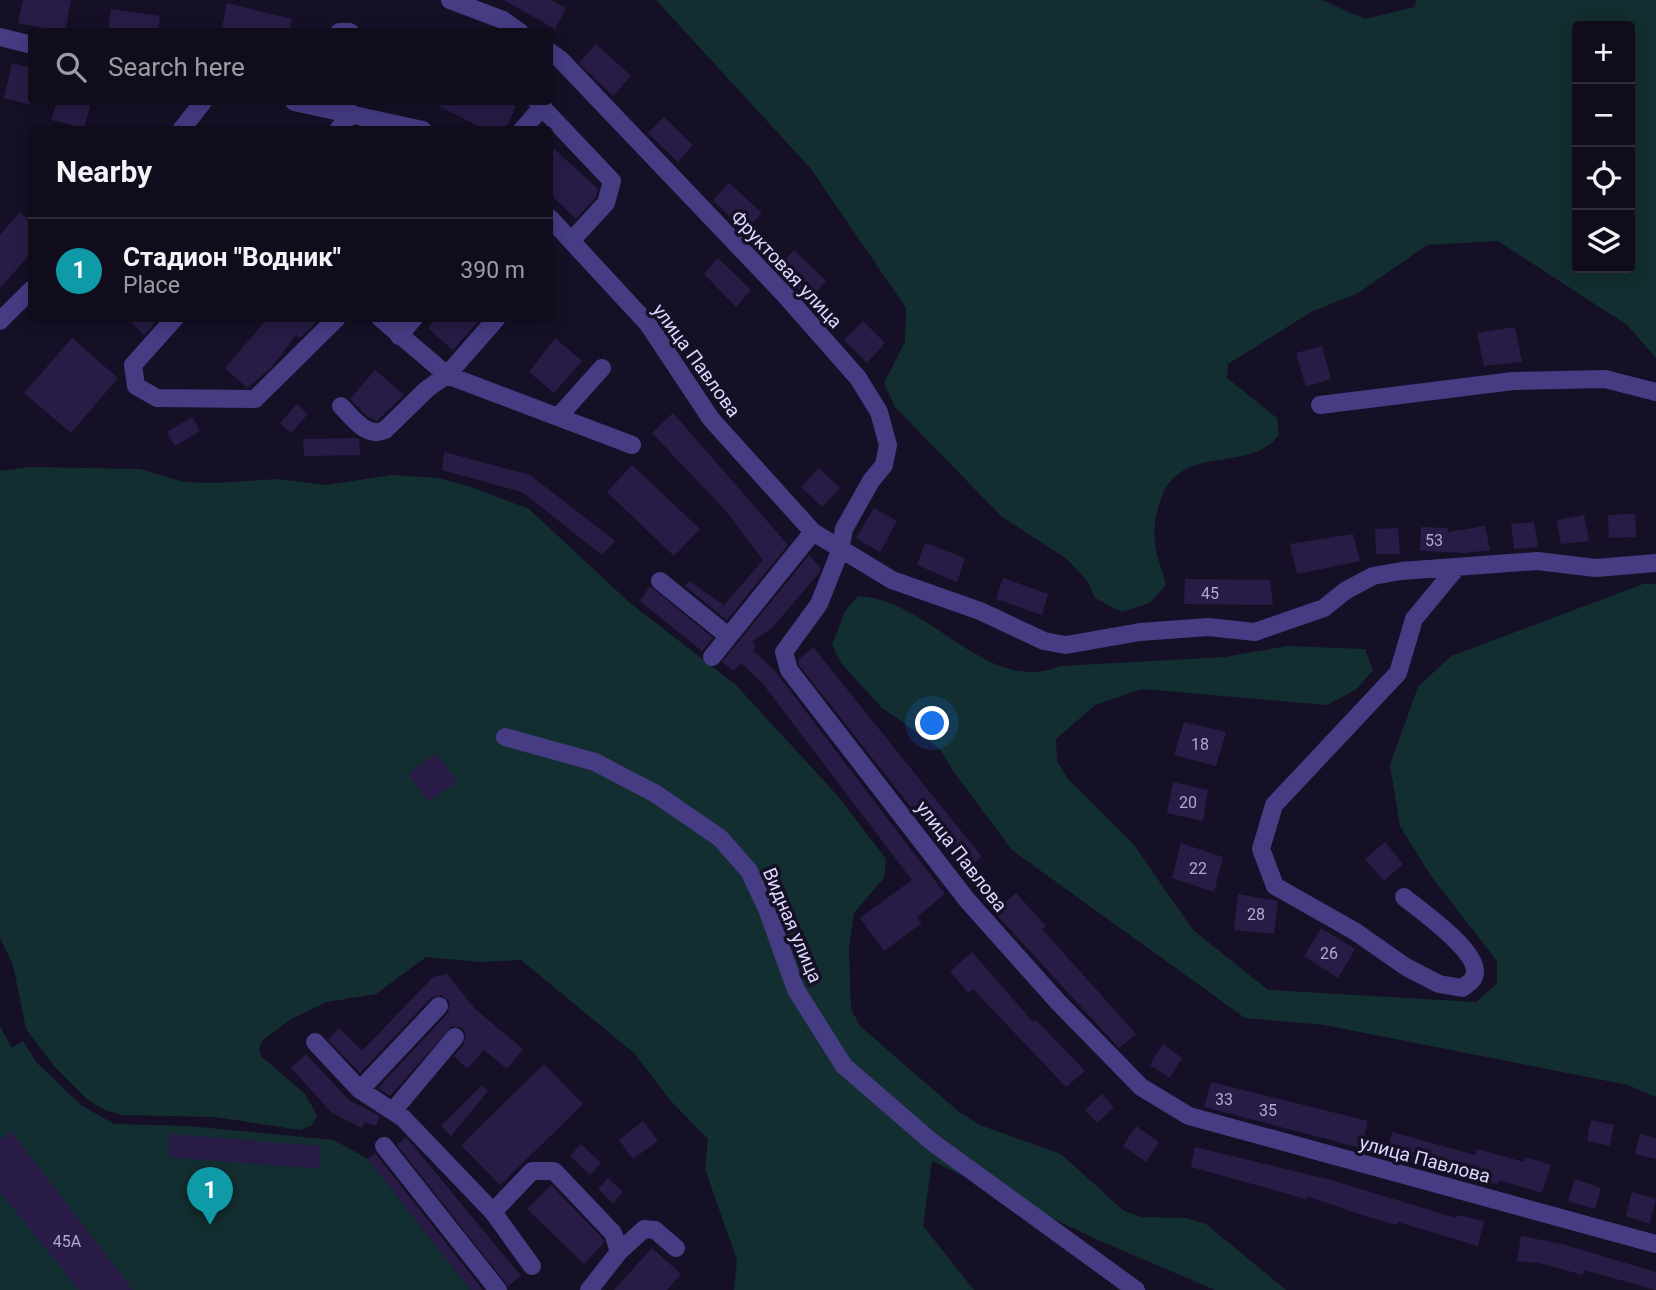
<!DOCTYPE html>
<html lang="en">
<head>
<meta charset="utf-8">
<style>
  :root { --surface:#100c1c; --page:#191525; --text:#f1f3f6; --muted:#9c9ba3; --line:#302c3b; --accent:#b45309 }
  body { margin:0; font-family:Roboto,sans-serif; background:var(--page); color:var(--text) }
  .controls { position:absolute; right:21px; top:21px; display:grid; overflow:hidden; border-radius:7px; box-shadow:0 4px 18px #0003 }
  .controls button { width:63px; height:63px; display:grid; place-items:center; padding:0; border:0; border-bottom:2px solid var(--line); background:var(--surface); color:var(--text); font:35px sans-serif }
  .you { position:absolute; left:933px; top:724px; width:24px; height:24px; margin:-18px; border:5px solid #fff; border-radius:50%; background:#1a73e8; box-shadow:0 0 0 10px #1a73e833 }
  .badge { display:grid; place-items:center; width:46px; height:46px; border-radius:50%; background:var(--accent); color:#fff; font-size:23px; font-weight:700 }
  .pin { position:absolute; translate:-50% -58px; filter:drop-shadow(0 2px 4px #0008) }
  .pin::after { content:''; position:absolute; top:37px; width:24px; height:21px; background:inherit; clip-path:polygon(0 0,100% 0,50% 100%) }
  .list { margin:0; padding:0; list-style:none }
  h2 { display:flex; justify-content:space-between; align-items:center; height:91px; margin:0; padding:0 28px; font-size:30px }
  h2 small { font-size:23px; font-weight:400; color:var(--muted) }
  .list li { display:grid; grid-template-columns:46px 1fr auto; gap:21px; align-items:center; box-sizing:border-box; height:105px; padding:0 28px; border-top:2px solid var(--line) }
  .list b { display:block; font-size:26px; white-space:nowrap }
  .list p { margin:0; font-size:23px; white-space:nowrap; color:var(--muted) }
  .list em { font-size:23px; font-style:normal; color:var(--muted) }
  .icon { flex:none; width:38px; height:38px; fill:none; stroke:currentColor; stroke-width:2; stroke-linecap:round; stroke-linejoin:round }
  .map { position:relative; flex:none; width:1656px; height:1290px; overflow:hidden }
  .search { position:absolute; background:var(--surface); box-shadow:0 4px 18px #0003; left:28px; top:28px; width:525px; height:77px; display:flex; align-items:center; gap:18px; box-sizing:border-box; padding:0 24px; border-radius:7px; color:var(--muted); font-size:26px }
  .panel { position:absolute; background:var(--surface); box-shadow:0 4px 18px #0003; left:28px; top:126px; width:525px; height:196px; border-radius:7px }
  .map>svg:first-child { display:block }
  .green { fill:#132e30; fill-rule:evenodd }
  .building { fill:#281c46 }
  .lines { fill:none; stroke-linecap:round; stroke-linejoin:round }
  .minor { stroke:#453c84; stroke-width:18 }
  .labels { text-anchor:middle; stroke-width:7; stroke-linejoin:round; paint-order:stroke }
  .number-label { font-size:16px; fill:#b0a8d0 }
  .street-label { font-size:19px; fill:#ded6fe; stroke:#151026 }
</style>
</head>
<body>
<div class="map">
<svg width="1656" height="1290" viewBox="0 0 1656 1290">
  <rect width="100%" height="100%" fill="#151026"/>
  <path class="green" d="M656 0H1322L1365 19 1414 7 1417 0H1656V358L1627 325 1498 241 1427 245 1358 293 1311 312 1228 364 1227 378 1277 418 1279 435C1247 475 1185 442 1162 496 1156 512 1153 526 1155 543 1156 557 1163 571 1166 585L1150 603 1122 612 1095 598 1088 582 1067 559 1002 517 895 407 884 383 905 342 906 308 811 169ZM1630 26V268H1577V26Z
    M30 467 140 469 184 482 216 483 278 479 327 485 391 475 438 478 471 487 529 509 630 603 735 684 837 795 886 859 884 878 854 913 849 948 851 1009 860 1026 959 1112 980 1125 1061 1154 1124 1211 1142 1217 1186 1218 1206 1224 1286 1290H1215L1098 1240 932 1161 923 1226 974 1290H734L737 1260 705 1169 708 1139 670 1100 634 1053 521 960 481 962 426 957 376 994 327 1002 291 1019 262 1041 259 1049 261 1056 305 1094 317 1115 312 1125 300 1130 215 1117 121 1115 105 1110 88 1100 54 1066 26 1029 13 965 0 938V471Z
    M1643 584H1656V1097L1628 1085 1324 1025 1245 1018 1012 850 953 771 939 748 881 707 841 663 832 645 845 611 858 596C931 599 987 697 1060 666L1225 657 1287 646 1365 649 1373 670 1357 689 1327 705 1142 689 1095 705 1056 739 1057 761 1068 779 1134 845 1193 930 1268 990 1476 1002 1497 984V961L1431 876 1400 826 1390 765 1418 687 1451 656Z
    M0 1026 12 1048 23 1041 37 1063 81 1105 114 1124 188 1126 334 1140 368 1159 471 1290H0Z"/>
  <path class="building" d="M23 0H71L65 32 18 23Z
    M504 0H551L566 8 555 29Z
    M227 3 292 19 289 32H221Z
    M111 9 160 16 158 32H108Z
    M596 44 631 76 613 96 579 63Z
    M12 63 32 68V105L4 98Z
    M57 102H91L84 128 51 120Z
    M431 102H506L516 106 505 130H486Z
    M664 117 693 145 678 162 648 133Z
    M550 145 598 189 596 197 576 219 550 194Z
    M729 183 762 213 745 231 713 200Z
    M20 212 32 222V252L0 288V235Z
    M794 250 826 281 809 300 777 268Z
    M718 258 751 290 736 307 704 274Z
    M127 318H159L144 335Z
    M268 318H320L300 338 296 335 272 367 247 388 225 368Z
    M436 318H481L453 350 428 328Z
    M863 321 885 343 867 363 844 340Z
    M1515 327 1522 362 1484 366 1477 333Z
    M72 338 118 378 71 433 24 393Z
    M555 338 582 361 554 393 529 372Z
    M1322 346 1331 379 1306 387 1296 353Z
    M375 370 404 395 377 421 368 417 350 399Z
    M297 404 308 414 291 433 280 423Z
    M673 413 788 545 727 620 685 586 689 581 724 605 763 560 725 510 652 433Z
    M192 417 200 431 175 446 167 432Z
    M359 438 360 455 304 456 303 439Z
    M444 452 530 475 615 541 602 555 522 492 442 470Z
    M632 465 700 529 674 556 607 492Z
    M819 468 840 488 822 507 801 487Z
    M874 508 897 521 880 552 856 538Z
    M1635 514 1636 537 1609 538 1608 515Z
    M1584 515 1589 541 1561 544 1557 520Z
    M1534 522 1538 547 1514 549 1511 524Z
    M1485 526 1490 550 1465 553 1420 551 1421 527 1447 528 1448 532Z
    M1398 528 1400 554H1376L1375 529Z
    M1353 534 1360 561 1297 574 1290 544Z
    M925 543 965 558 957 582 917 565Z
    M809 555 821 568 820 572 771 629 752 641 756 646 753 650 775 671 945 894 917 917 922 923 884 951 860 918 912 880 763 684 741 663 734 671 722 662Z
    M1003 578 1048 594 1042 615 996 599Z
    M1185 579 1270 580 1273 605 1184 604Z
    M650 586 713 638 702 651 640 601Z
    M813 647 982 857 962 872 799 665 798 660Z
    M1184 722 1226 732 1216 766 1174 755Z
    M437 753 457 782 428 802 408 773Z
    M1173 782 1208 790 1203 821 1167 813Z
    M1385 842 1403 864 1384 881 1365 859Z
    M1181 843 1223 857 1214 892 1172 878Z
    M1016 893 1046 926 1042 929 1136 1034 1119 1048 994 912Z
    M1238 894 1278 901 1274 934 1234 930Z
    M1321 928 1355 949 1338 978 1304 956Z
    M972 952 1033 1022 1036 1020 1085 1071 1066 1087 973 989 968 993 950 971Z
    M447 974 475 1009 523 1049 507 1069 484 1050 467 1069 454 1056 464 1044 466 1034 462 1028 452 1026 390 1096 378 1088 448 1013 450 1002 441 995 431 998 360 1073 328 1040 339 1028 362 1051 433 977Z
    M1163 1044 1182 1058 1170 1078 1150 1065Z
    M306 1054 349 1100 380 1116 376 1126 364 1122 362 1128 332 1113 291 1068Z
    M544 1064 583 1104 500 1185 461 1145Z
    M1211 1082 1368 1121 1361 1148 1204 1107Z
    M482 1085 488 1091 451 1136 441 1126Z
    M1102 1094 1114 1107 1097 1123 1085 1110Z
    M1591 1120 1614 1125 1610 1146 1587 1141Z
    M643 1121 658 1141 633 1159 619 1140Z
    M1136 1126 1159 1142 1146 1162 1123 1146Z
    M11 1131 133 1290H79L0 1192V1140Z
    M1392 1132 1475 1155 1477 1149 1524 1162 1525 1157 1551 1165 1542 1193 1499 1180 1498 1184 1386 1156Z
    M169 1134 321 1146 320 1169 168 1157Z
    M1640 1134 1656 1138V1159L1635 1154Z
    M406 1137 521 1276 508 1286 397 1145Z
    M581 1144 601 1163 590 1175 570 1156Z
    M1195 1147 1331 1180 1456 1218 1457 1215 1484 1221 1478 1246 1398 1222 1397 1225 1368 1217 1307 1196 1306 1199 1191 1167Z
    M375 1153 483 1290H471L368 1159Z
    M608 1178 623 1192 613 1203 598 1189Z
    M1575 1179 1601 1188 1595 1209 1568 1201Z
    M551 1185 603 1239 604 1243 584 1264 527 1209Z
    M1632 1192 1656 1199 1650 1224 1626 1216Z
    M1521 1236 1562 1244 1656 1272V1290L1584 1270 1583 1275 1539 1263 1517 1261Z
    M652 1248 681 1274 667 1290H614Z"/>
  <g class="lines">
    <path class="minor" d="M450 0 503 20 520 32
      M339 32H350
      M0 37 32 45
      M550 52 560 59 784 294 858 378 879 412 888 445 884 465 871 481 844 529 840 551 819 604 784 652 789 670 967 900 1058 1002 1141 1087 1189 1116 1656 1244
      M294 102 423 130
      M537 102 612 181 606 203 572 240
      M181 130 203 102
      M338 130 351 113
      M522 130 543 106
      M550 218 648 324 711 419 813 532 892 580 980 611 1044 641 1066 645 1140 632 1208 627 1255 632 1324 608 1345 591 1373 576 1401 571 1537 561 1596 568 1656 563
      M175 318 133 365 136 386 157 398 255 399 337 318
      M380 318 447 375 632 445
      M0 321 32 289
      M399 336 414 318
      M1320 405 1513 381 1605 379 1656 392
      M341 406C353 418 367 439 385 430L427 389 447 375 497 318
      M558 417 602 368
      M660 581 728 636
      M712 657 813 532
      M505 737 595 762 656 794 720 838 749 871 767 909 796 990 844 1066 932 1142 1136 1290
      M1404 897C1421 911 1476 949 1475 972 1475 980 1468 984 1462 988L1439 984 1406 967 1356 932 1275 886 1261 849 1274 805 1398 673 1414 619 1457 567
      M315 1042 360 1090 403 1118 493 1212 532 1266
      M360 1090 439 1006
      M393 1111 455 1037
      M384 1146 498 1290
      M493 1212 532 1171H554L613 1233 619 1252
      M589 1290 619 1252 644 1229 655 1230 676 1248"/>
  </g>
  <g class="labels">
    <g class="number-label">
      <text x="1434" y="546">53</text>
      <text x="1210" y="599">45</text>
      <text x="1200" y="750">18</text>
      <text x="1188" y="808">20</text>
      <text x="1198" y="874">22</text>
      <text x="1256" y="920">28</text>
      <text x="1329" y="959">26</text>
      <text x="1224" y="1105">33</text>
      <text x="1268" y="1116">35</text>
      <text x="67" y="1247">45А</text>
    </g>
    <g class="street-label">
      <text transform="translate(787 269) rotate(47)" y="7">Фруктовая улица</text>
      <text transform="translate(697 360) rotate(54)" y="7">улица Павлова</text>
      <text transform="translate(962 856) rotate(52)" y="7">улица Павлова</text>
      <text transform="translate(793 925) rotate(67)" y="7">Видная улица</text>
      <text transform="translate(1425 1159) rotate(15)" y="7">улица Павлова</text>
    </g>
  </g>
</svg>
<div class="controls">
<button>+</button>
<button>−</button>
<button><svg class="icon" aria-label="locate" viewBox="0 0 24 24"><circle cx="12" cy="12" r="6"/><path d="M12 2v4M12 18v4M2 12h4M18 12h4"/></svg></button>
<button><svg class="icon" aria-label="layers" viewBox="0 0 24 24"><path d="M12 4l9 5-9 5-9-5zM3 14l9 5 9-5"/></svg></button>
</div>
<div class="you"></div>
<div class="pin badge" style="left:210px;top:1225px;background:#0f9aa8">1</div>
<div class="search"><svg class="icon" aria-label="search" viewBox="0 0 24 24"><circle cx="10" cy="10" r="6"/><path d="M15 15l6 6"/></svg>Search here</div>
<section class="panel">
<h2>Nearby<small></small></h2>
<ul class="list">
<li><span class="badge" style="background:#0f9aa8">1</span><div><b>Стадион &quot;Водник&quot;</b><p>Place</p></div><em>390 m</em></li>
</ul>
</section>
</div>
</body>
</html>
